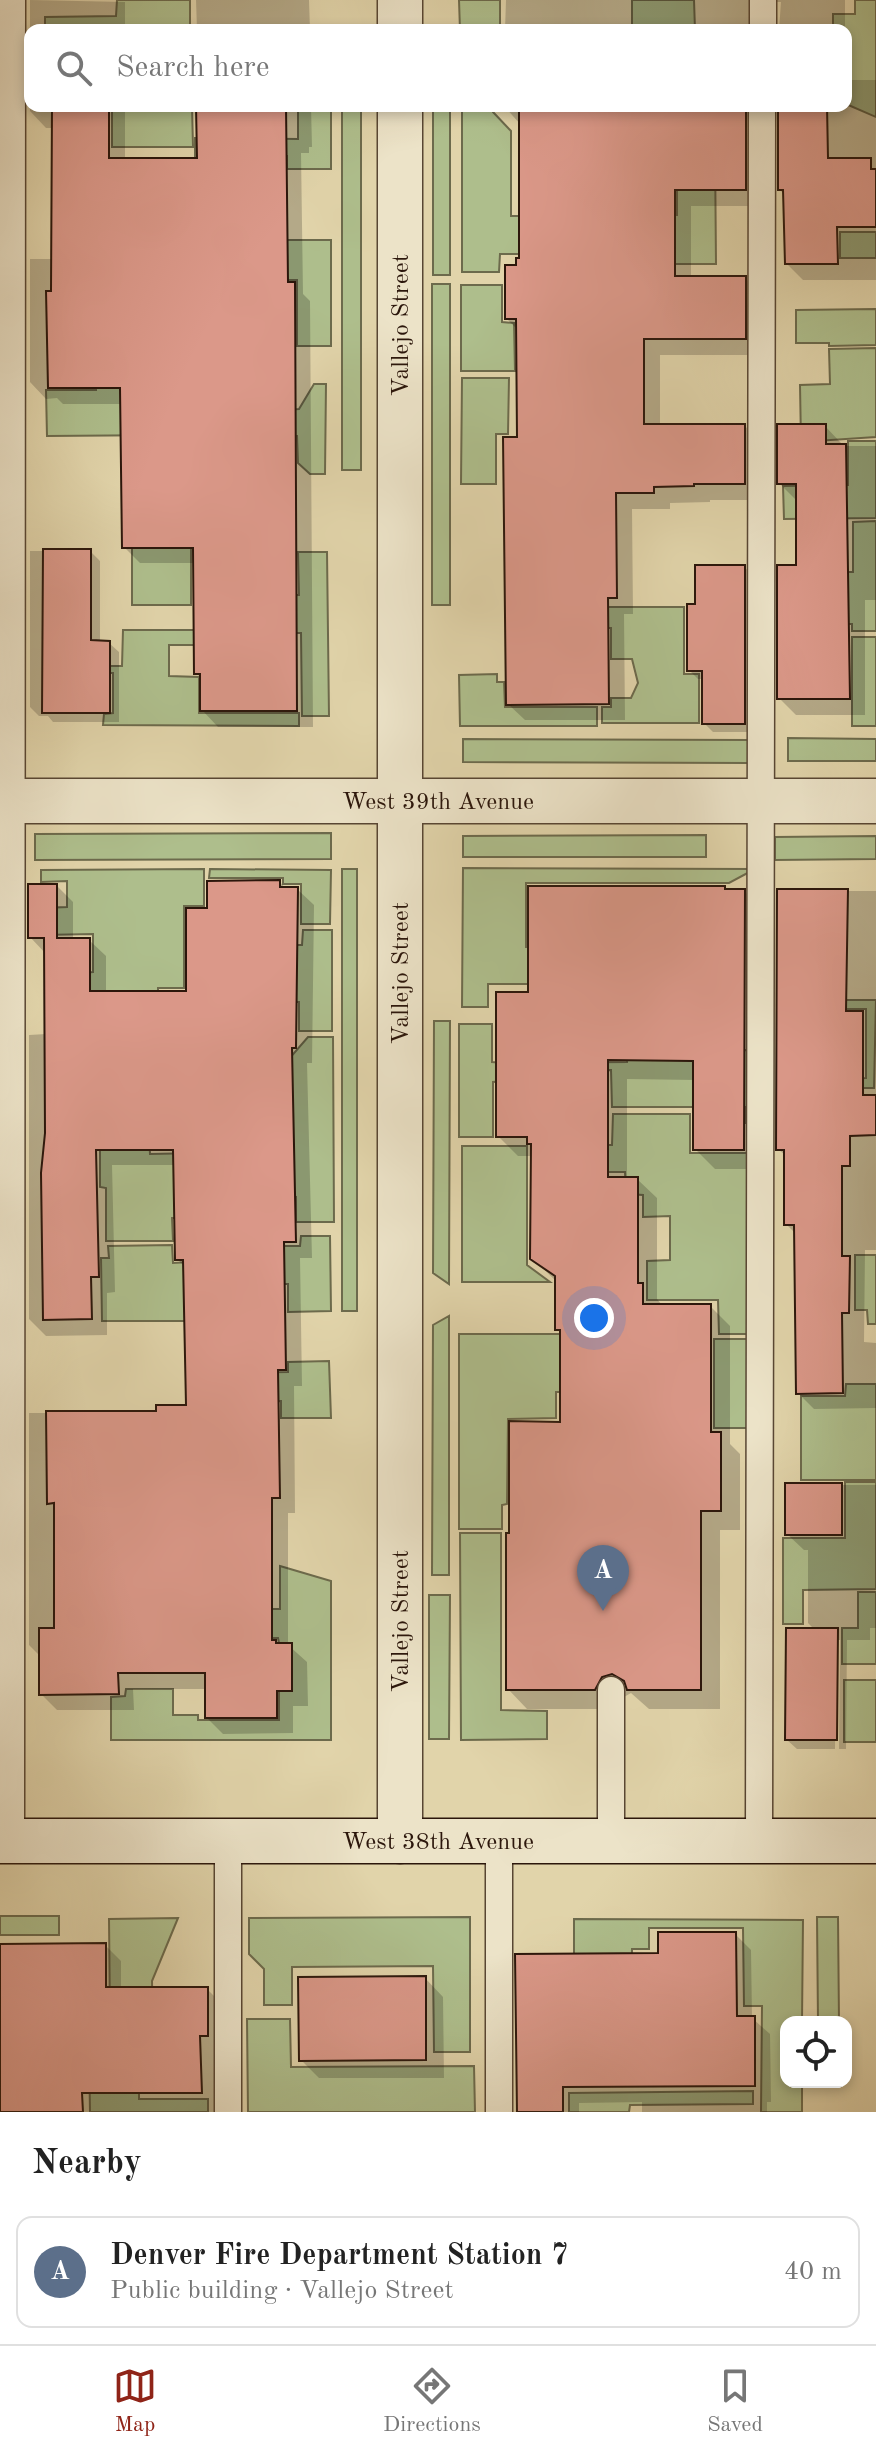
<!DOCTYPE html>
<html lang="en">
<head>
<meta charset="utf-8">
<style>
  :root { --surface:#fff; --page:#f2f2f2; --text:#222; --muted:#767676; --line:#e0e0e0; --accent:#8f2418 }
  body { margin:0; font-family:"Old Standard TT",serif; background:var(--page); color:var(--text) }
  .controls { position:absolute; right:24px; bottom:24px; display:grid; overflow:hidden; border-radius:16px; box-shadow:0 4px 12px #0003 }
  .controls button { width:72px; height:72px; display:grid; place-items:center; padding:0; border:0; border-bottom:2px solid var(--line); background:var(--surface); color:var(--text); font:40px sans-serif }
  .you { position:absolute; left:594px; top:1318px; width:28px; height:28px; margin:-20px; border:6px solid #fff; border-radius:50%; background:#1a73e8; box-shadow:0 0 0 12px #1a73e833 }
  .badge { display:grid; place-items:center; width:52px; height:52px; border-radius:50%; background:var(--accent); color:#fff; font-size:26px; font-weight:700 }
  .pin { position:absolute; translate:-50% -66px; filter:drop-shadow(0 2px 4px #0008) }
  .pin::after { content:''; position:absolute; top:42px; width:28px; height:24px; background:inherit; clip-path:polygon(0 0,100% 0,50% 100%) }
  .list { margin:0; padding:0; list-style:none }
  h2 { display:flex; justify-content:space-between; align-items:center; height:104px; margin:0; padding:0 32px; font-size:34px }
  h2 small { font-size:26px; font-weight:400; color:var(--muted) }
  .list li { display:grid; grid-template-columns:52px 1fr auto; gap:24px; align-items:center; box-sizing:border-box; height:112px; margin:0 16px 16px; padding:0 16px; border:2px solid var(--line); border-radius:16px }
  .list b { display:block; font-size:30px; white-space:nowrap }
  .list p { margin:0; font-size:26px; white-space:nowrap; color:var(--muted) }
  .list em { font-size:26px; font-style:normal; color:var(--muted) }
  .icon { flex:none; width:44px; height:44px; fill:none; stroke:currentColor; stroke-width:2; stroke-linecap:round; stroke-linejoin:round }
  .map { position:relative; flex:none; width:876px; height:2112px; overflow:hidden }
  .search { position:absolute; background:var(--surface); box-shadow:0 4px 12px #0003; left:24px; right:24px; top:24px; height:88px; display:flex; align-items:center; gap:20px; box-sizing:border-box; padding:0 28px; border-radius:16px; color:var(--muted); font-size:30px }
  .sheet { height:232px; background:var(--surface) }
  nav { display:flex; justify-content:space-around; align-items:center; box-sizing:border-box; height:112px; border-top:2px solid var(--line); background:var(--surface); font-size:22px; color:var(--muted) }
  nav a { display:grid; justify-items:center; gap:4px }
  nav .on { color:var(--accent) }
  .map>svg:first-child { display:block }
  .green { fill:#aebe8c; stroke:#6c6a4c; stroke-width:2 }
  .shadow { fill:#0003 }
  .building { fill:#db9889; stroke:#2b160b; stroke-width:2 }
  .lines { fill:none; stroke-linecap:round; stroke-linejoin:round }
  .lane-casing { stroke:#584633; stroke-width:29 }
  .street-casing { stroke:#584633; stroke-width:47 }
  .secondary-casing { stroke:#2b160b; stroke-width:47 }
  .lane { stroke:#ece3c8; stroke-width:26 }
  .street { stroke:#ece3c8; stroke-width:44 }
  .secondary { stroke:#ece3c8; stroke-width:44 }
  .labels { text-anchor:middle; stroke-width:6; stroke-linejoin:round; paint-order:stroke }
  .street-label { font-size:24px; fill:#2b160b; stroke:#ece3c8 }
</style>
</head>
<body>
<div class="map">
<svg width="876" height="2112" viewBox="0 0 876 2112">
  <rect width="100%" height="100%" fill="#e1d4aa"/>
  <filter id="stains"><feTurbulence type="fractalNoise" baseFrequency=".0025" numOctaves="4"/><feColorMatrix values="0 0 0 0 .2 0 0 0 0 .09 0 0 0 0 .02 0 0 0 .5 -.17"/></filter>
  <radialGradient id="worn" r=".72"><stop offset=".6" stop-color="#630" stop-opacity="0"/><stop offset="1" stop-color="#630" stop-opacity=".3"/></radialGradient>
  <path class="green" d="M117 0H190V30H45V17L116 16Z
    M459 0H500V30H460Z
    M632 0H694L695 30H632Z
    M855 0H876V117L846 104V30H833V14H855Z
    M112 106H192L193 147H112Z
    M342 106H361V470H342Z
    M433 106H450V275H433Z
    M462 106H493V112L511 131V216H640V254H500L499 272H462Z
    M298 109H331V169H287V156H223L195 163V138L298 139Z
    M677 149H715L716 264H645L644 215H677Z
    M840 232H876V258H840Z
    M286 240H331V346H297V280H287Z
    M432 284H450V605H432Z
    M461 285H502V322L514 323 515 371H461Z
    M876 309V345L829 346V343H796V310Z
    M876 348V437L801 442 800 385 830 384 829 349Z
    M96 351 171 435 47 436 46 390H96Z
    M462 378H509L508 434H496V484H461Z
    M314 384H326L325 474H310L298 463 297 436H281V410L299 409Z
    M848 441H876V518L784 519 783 486 848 485Z
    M876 521V631H852V624H791L820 572H853V522Z
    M191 523V605H132V544Z
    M298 552H327L329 716H302L301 633H284V595H299Z
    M604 607H684V674H699V723H602V707H611V698H631L638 683 632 659H611V628H604Z
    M123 630H196L195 645H169V676L199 677V713H299V726L103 725 104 714 113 713V673H98V666H122Z
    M852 637H876V726H852Z
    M497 674V682H504L505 707H597V726H460L459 675Z
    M788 738 876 739V761H788Z
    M463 739 751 740V763L463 762Z
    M331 833V859L35 860V834Z
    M706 835V857H463V836Z
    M876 836V859L775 860V837Z
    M463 868 755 869 729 883H526V947L695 948 632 984H488V1007H462Z
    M204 869V906H184V988H158V1061L48 1079 77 973 93 972V934L42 935V908L67 907V881L41 882V870Z
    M210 869 331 870 330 924H301V884H283V878H209Z
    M342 869H357V1311H342Z
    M303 930H332V1031H299V1002H280L285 945H302Z
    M799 1000H876L874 1088H802V1079L866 1078V1009H799Z
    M434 1021H450L449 1284 433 1273Z
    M459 1024H492V1062L506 1063V1081L493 1082V1137H459Z
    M308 1037H333L334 1222H296V1197H279L293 1167V1103L275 1075Z
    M753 1050 754 1123H746V1107H612L611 1070 509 1071V1063L627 1062V1051Z
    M613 1114H690V1153H753V1334H719L718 1300H647V1261L670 1260V1216L643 1217V1195L626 1194 625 1172H532V1145H612Z
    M149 1130 150 1154 200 1153 190 1218H172L173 1241H106V1188L100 1187V1139Z
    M462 1146H527V1265L550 1282H462Z
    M301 1236H330L331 1311 288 1312V1284H204L282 1246H300Z
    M172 1245 173 1263 191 1262 199 1321H102L101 1258H109L108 1246Z
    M855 1255H876V1324H868L867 1310H855Z
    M449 1316V1575H432L433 1325Z
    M459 1334H647L602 1392H556V1418L508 1419 507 1504 502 1505V1529H459Z
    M714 1339H747V1428H714Z
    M329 1361 331 1418H281V1401L210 1402V1373L288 1372V1362Z
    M846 1384H876V1480H801V1396H845Z
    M845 1482H876V1589L803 1590V1624H783V1538H845Z
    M460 1533H501V1710L547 1711V1739L461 1740Z
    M280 1566 331 1581V1740H111V1697L125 1696 126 1689H173V1715H198V1720H279V1691H292V1643H279L278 1638H200L264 1609H280Z
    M858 1592H876V1664H842V1628H858Z
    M429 1595H450L449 1739H429Z
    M844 1680H876V1742H844Z
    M0 1916H59V1935H0Z
    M470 1917V2052H434L433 1966 292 1967V2005H264V1969L249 1954V1918Z
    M817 1917H838L839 2022H818Z
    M178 1918 152 1981 153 2037 139 2038V2099H208V2112H90L89 2046 0 2017 110 2016 109 1919Z
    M574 1919 803 1920 802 2022H786V2082H802V2112H761L762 2006H744L743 1928H649V1949H632L631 2012 574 2011Z
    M247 2019H290L291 2067 474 2066 475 2112H248Z
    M753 2091V2104L630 2105 629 2112H569V2093Z"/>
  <path class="shadow" d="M30 0 125 2V30H30V106H125V160H199L198 106H311L312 147H309V153H301L303 294 310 301 313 727H218L202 710V679L196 673 195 563H140L124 547 122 404H63L57 398 46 399 30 382V259H53L52 128H46L30 111Z
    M196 0H309L310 30H197Z
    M506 0H845V30H779L781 2H773L763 30H505Z
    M846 80H876V280H803L786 263 785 195 780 190V106H846Z
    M504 106H779L770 109 762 206H691V278H745L761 294V355H660V426H745L761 443V500H710V502L670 503V509H632L633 614H624L625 720H525L508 704 519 439 518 330 507 319 521 260V125Z
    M825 426 841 443V446H876V600H865V715H796L779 698 798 567 796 500 779 483Z
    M30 551H90L100 561V643H109L119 652V722H53L48 716H39L30 707Z
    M744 567 754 576V732H713L704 723V679H698L689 670 697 606Z
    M280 882 286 889H297L314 905 312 1063H307L312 1258H300L302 1386H294L295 1513H288V1645L307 1662 308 1706H293V1733L223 1734 207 1718V1689H133L134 1710H57L41 1694V1657L29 1645V1413H158L188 1406 185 1267 177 1259 176 1165H112L115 1292 107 1293V1335L46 1336 29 1319V1035L46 1034V954L30 937 57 886 73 902V940H89L106 956V993H188L209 910Z
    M725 888 728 891H744L764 911 763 1169H715L695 1149V1080L627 1079V1179H637L657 1198V1299L662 1305 710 1306 730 1326V1444L740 1454V1530H720V1709H649L631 1693 617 1701 615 1709H527L508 1689 511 1535 562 1424V1334L557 1329V1282L532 1258 533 1156H518L498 1136 530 994Z
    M779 891H876V1250H865L864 1342 876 1343V1408L814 1409 798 1393 796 1234 786 1224V1156L778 1149Z
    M787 1485H876V1628H870V1640H847L846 1749H839L840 1640H836L835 1749H797L787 1740 815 1630 808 1623V1550H804L787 1534Z
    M735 1934 751 1950 752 2018 770 2034 771 2102H767V2112H642V2102L579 2103V2112H519L660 1955Z
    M105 1945 121 1961V1989H207L223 2005 217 2112H0V1946Z
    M425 1978 443 1997 444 2078H319L301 2060Z"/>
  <path class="building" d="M52 106H109V158H197L196 106H286L288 282H295L297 711H200V674H194L193 548H122L120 388H48L46 291H51Z
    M519 106H746V190H675V276H746V339H644V424H745V484H694V486L654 487V493H616L617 598H608L609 704 506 705 503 437H517L516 319H505V265H516V258H519Z
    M778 106H827L828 158H871V169H876V227H837L838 264H785L783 190H778Z
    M777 424H826V444H846L850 699H777V565H796V484H777Z
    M43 549H91V640L110 641V713H42Z
    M695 565H745V724H702V671H687V604H695Z
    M280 880V887H298L296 1048H292L296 1242H284L286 1370H278L280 1498H272V1640H276V1643H292V1691H277V1718H205V1673H118L119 1694 39 1695V1628H54V1503L47 1504 46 1411H156V1405H186L183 1260H175L173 1150H96L99 1277H91L92 1319 43 1320 41 1173 45 1133 44 938H28V884H57V938H90V991H186V908H207V881Z
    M528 886H725V889H745L744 1150H693V1061L608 1060V1177H638V1283H643V1304H711V1432H721V1511H701V1690H627L624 1681 612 1674 602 1677 595 1690H506V1533H509V1421L560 1422V1330H555V1276L530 1259 531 1144H527V1137H496V992H528Z
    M777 889H848L846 1011H863V1095H876V1135L850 1136V1166H842V1256H850L849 1313H842L843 1393 796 1394 794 1225H784V1150H776Z
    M785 1483H842V1535H785Z
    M786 1628H838L837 1740H785Z
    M658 1932H736L737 2016H755V2086L563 2087V2112H517L515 1954 658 1953Z
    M106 1943V1987H208V2036H200L202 2093H82L83 2112H0V1944Z
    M426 1976V2060L299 2061 298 1977Z"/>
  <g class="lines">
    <g class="lane-casing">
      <path id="lane" d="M763 30V0
        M611 1690V1841
        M11 1841 12 0
        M228 1841V2112
        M499 1841V2112
        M759 1841 762 106"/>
    </g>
    <g class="street-casing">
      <path id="street" d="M400 30V0
        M0 801H876
        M400 1841V106"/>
    </g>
    <g class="secondary-casing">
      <path id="secondary" d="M0 1841H876"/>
    </g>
    <use href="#lane" class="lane"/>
    <use href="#street" class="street"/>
    <use href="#secondary" class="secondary"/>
  </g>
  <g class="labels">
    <g class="street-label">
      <text transform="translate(400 325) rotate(-90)" y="8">Vallejo Street</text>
      <text x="438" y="809">West 39th Avenue</text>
      <text transform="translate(400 973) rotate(-90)" y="8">Vallejo Street</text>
      <text transform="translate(400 1621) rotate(-90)" y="8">Vallejo Street</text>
      <text x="438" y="1849">West 38th Avenue</text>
    </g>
  </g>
  <rect width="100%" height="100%" filter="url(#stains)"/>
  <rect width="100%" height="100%" fill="url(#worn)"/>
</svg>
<div class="controls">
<button><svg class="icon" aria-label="locate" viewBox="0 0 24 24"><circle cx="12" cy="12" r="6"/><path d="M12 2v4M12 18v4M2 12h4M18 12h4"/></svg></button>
</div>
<div class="you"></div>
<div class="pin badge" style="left:603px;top:1611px;background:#5c6f8a">A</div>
<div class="search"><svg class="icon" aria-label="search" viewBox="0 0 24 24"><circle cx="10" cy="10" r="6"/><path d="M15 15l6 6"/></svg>Search here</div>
</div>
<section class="sheet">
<h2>Nearby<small></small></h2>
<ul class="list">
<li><span class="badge" style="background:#5c6f8a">A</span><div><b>Denver Fire Department Station 7</b><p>Public building · Vallejo Street</p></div><em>40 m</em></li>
</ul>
</section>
<nav>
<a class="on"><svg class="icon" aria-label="map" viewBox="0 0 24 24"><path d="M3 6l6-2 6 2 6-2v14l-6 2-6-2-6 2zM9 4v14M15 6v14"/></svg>Map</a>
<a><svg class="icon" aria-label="directions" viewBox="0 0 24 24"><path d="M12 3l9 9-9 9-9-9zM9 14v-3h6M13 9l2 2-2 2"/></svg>Directions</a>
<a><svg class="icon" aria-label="saved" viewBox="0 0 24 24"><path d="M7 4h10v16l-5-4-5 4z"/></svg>Saved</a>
</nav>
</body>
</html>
